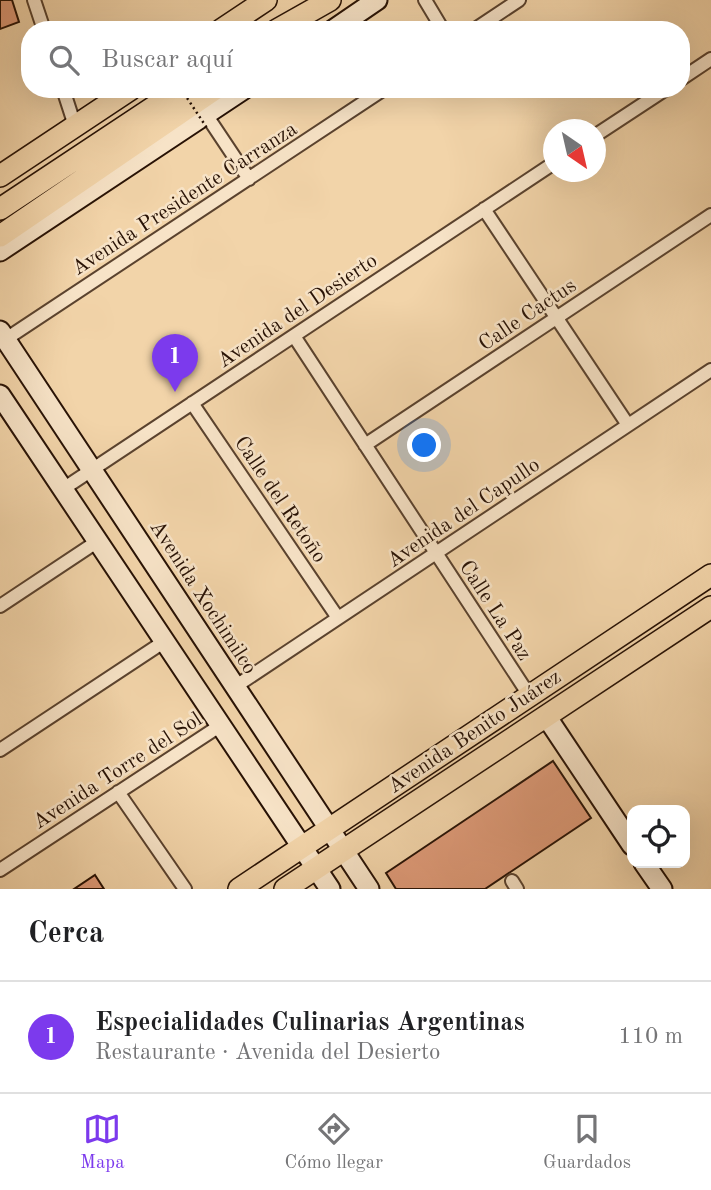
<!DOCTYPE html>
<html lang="es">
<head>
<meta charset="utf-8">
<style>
  :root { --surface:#fff; --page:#f2f2f2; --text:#202124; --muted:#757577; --line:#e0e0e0; --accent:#7c3aed }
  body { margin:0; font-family:"Old Standard TT",serif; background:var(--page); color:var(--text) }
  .controls { position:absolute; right:21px; bottom:21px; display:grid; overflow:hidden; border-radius:14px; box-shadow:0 7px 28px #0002 }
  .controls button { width:63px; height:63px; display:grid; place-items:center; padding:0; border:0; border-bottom:2px solid var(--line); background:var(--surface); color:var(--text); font:35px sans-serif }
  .compass { position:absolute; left:543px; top:119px; width:63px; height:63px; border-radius:50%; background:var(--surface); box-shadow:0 7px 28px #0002; rotate:146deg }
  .you { position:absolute; left:425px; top:446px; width:24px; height:24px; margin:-18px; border:5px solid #fff; border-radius:50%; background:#1a73e8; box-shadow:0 0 0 10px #1a73e833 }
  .badge { display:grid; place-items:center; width:46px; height:46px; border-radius:50%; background:var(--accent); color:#fff; font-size:23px; font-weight:700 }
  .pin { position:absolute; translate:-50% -58px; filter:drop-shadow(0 2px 4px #0008) }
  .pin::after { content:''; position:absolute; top:37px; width:24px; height:21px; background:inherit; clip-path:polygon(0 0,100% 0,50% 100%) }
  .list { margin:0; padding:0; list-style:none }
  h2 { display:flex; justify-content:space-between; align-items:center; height:91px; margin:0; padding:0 28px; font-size:30px }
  h2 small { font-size:23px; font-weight:400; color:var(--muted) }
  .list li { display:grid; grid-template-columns:46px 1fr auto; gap:21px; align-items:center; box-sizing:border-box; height:112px; padding:0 28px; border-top:2px solid var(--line) }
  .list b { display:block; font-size:26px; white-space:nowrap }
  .list p { margin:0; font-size:23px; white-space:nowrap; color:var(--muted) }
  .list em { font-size:23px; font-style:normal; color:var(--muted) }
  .icon { flex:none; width:38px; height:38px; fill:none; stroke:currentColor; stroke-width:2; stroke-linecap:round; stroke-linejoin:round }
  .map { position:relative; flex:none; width:711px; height:889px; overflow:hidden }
  .search { position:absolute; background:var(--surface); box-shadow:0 7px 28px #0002; left:21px; right:21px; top:21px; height:77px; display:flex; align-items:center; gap:18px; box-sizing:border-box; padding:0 24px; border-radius:28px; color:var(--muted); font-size:26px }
  .sheet { height:203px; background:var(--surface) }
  nav { display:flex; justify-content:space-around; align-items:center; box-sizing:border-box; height:98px; border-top:2px solid var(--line); background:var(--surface); font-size:19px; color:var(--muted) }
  nav a { display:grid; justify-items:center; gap:4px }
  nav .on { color:var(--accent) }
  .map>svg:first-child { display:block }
  .building { fill:#de9a78; stroke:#281205; stroke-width:2 }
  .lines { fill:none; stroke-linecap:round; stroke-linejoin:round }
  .street-casing { stroke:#5a422e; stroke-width:16 }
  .secondary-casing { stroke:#281205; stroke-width:23 }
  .primary-casing { stroke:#281205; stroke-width:24 }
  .path { stroke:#281205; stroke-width:2.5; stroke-dasharray:2 3.5; stroke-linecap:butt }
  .street { stroke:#f7e3c7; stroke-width:12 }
  .secondary { stroke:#f7e3c7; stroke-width:19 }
  .primary { stroke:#f2d4a9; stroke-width:21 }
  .path-bridge { stroke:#281205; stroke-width:2.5; stroke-dasharray:2 3.5; stroke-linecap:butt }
  .labels { text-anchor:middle; stroke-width:5; stroke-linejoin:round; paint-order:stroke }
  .street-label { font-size:21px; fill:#281205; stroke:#f7e3c7 }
</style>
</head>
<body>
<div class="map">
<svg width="711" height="889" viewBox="0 0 711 889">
  <rect width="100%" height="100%" fill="#f2d4a9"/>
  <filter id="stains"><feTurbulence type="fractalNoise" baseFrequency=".00286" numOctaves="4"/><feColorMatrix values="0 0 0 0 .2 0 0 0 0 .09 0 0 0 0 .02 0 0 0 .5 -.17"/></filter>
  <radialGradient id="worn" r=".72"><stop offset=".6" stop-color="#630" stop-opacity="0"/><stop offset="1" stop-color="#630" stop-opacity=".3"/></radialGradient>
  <path class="building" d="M0 0H12L19 22 0 29Z
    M553 761 591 818 485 889H396L386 873Z
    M95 875 104 889H74Z"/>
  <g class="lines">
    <g class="street-casing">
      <path id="street" d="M34 0 44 30
        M425 0 443 30
        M474 30 519 0
        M681 79 711 59
        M63 89 75 126
        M203 110 249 179
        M596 135 666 89
        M484 209 628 425
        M294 336 529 695
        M6 339 384 89
        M192 403 338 618
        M365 445 711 215
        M63 489 554 163
        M0 606 98 541
        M236 686 711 370
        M0 750 165 641
        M118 792 185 889
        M0 870 221 725
        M512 881 517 889"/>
    </g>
    <g class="secondary-casing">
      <path id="secondary" d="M333 30 377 0
        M0 251 244 89
        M0 331 369 889
        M0 395 330 889
        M546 716 632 845
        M644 863 662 889"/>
    </g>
    <g class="primary-casing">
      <path id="primary" d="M221 30 266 0
        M277 30 330 0
        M0 176 131 89
        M0 209 181 89
        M0 236 215 89
        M239 889 711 575
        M285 889 711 607"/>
    </g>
    <path class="path" d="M79 95 87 89"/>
    <use href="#street" class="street"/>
    <use href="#secondary" class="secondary"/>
    <use href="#primary" class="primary"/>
    <path class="path-bridge" d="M181 89 207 128"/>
  </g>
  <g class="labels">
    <g class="street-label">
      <text transform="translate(184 198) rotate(-33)" y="7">Avenida Presidente Carranza</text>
      <text transform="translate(297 310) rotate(-34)" y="7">Avenida del Desierto</text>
      <text transform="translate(527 314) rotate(-34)" y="7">Calle Cactus</text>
      <text transform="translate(281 499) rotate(56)" y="7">Calle del Retoño</text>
      <text transform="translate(463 512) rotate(-34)" y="7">Avenida del Capullo</text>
      <text transform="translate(204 597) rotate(57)" y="7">Avenida Xochimilco</text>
      <text transform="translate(496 610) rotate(57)" y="7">Calle La Paz</text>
      <text transform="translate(474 731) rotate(-34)" y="7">Avenida Benito Juárez</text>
      <text transform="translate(117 770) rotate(-33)" y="7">Avenida Torre del Sol</text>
    </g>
  </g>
  <rect width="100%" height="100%" filter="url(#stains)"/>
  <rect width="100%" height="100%" fill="url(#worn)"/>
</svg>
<div class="controls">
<button><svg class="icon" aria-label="locate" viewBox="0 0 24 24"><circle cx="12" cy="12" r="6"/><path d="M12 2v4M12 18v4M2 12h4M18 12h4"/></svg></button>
</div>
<svg class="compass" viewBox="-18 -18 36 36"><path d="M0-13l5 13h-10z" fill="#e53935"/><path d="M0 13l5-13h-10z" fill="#757577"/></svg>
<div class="you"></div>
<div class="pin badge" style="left:175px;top:392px">1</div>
<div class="search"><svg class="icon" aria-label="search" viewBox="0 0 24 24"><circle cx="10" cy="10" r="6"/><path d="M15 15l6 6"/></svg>Buscar aquí</div>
</div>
<section class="sheet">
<h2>Cerca<small></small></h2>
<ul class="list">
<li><span class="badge">1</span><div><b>Especialidades Culinarias Argentinas</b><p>Restaurante · Avenida del Desierto</p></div><em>110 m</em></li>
</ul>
</section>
<nav>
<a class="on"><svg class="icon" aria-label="map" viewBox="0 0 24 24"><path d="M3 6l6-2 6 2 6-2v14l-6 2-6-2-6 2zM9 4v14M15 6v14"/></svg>Mapa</a>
<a><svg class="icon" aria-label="directions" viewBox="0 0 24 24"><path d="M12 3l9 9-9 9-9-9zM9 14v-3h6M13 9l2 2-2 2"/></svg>Cómo llegar</a>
<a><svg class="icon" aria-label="saved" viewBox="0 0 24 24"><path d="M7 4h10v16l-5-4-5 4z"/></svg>Guardados</a>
</nav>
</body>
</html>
